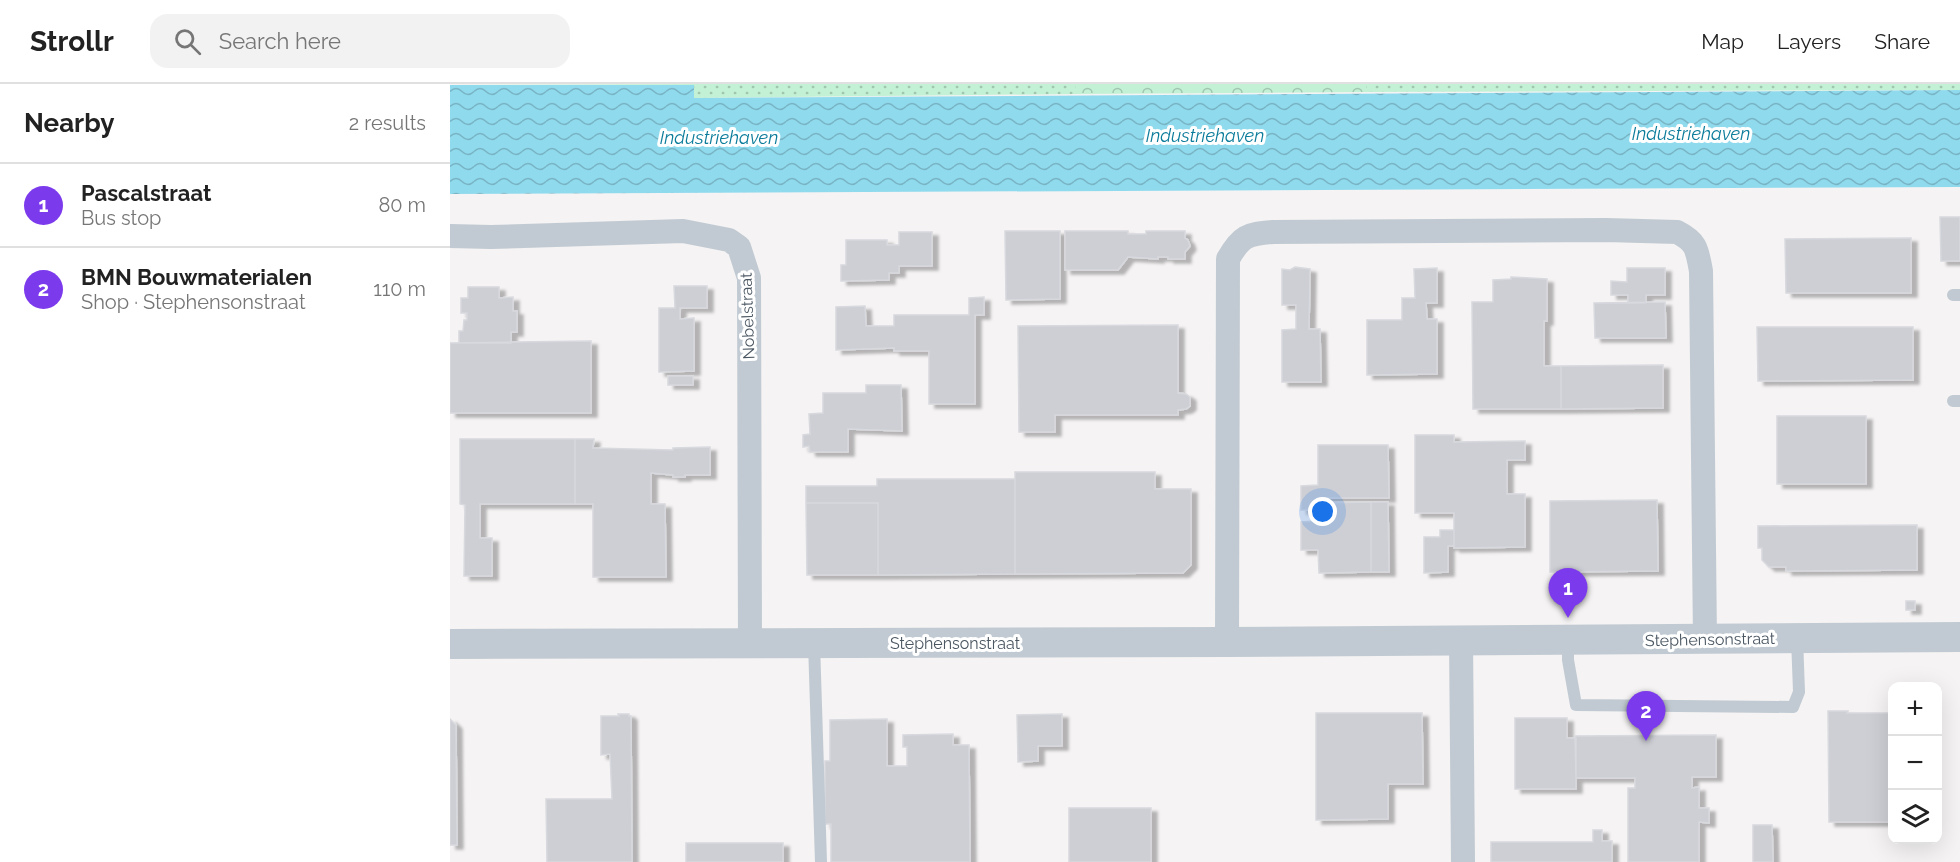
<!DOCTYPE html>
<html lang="en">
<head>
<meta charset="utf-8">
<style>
  :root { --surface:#fff; --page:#f2f2f2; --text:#222; --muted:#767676; --line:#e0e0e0; --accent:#7c3aed }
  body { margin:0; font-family:Raleway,sans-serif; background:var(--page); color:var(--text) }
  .controls { position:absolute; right:18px; bottom:18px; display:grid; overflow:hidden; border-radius:12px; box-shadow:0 6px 24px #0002 }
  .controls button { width:54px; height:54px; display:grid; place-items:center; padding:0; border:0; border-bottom:2px solid var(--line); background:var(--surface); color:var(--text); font:30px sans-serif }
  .you { position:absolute; left:873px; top:428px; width:21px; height:21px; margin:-15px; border:4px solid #fff; border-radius:50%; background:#1a73e8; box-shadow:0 0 0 9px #1a73e833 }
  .badge { display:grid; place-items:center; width:39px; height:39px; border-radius:50%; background:var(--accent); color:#fff; font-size:20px; font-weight:700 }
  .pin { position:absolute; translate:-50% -50px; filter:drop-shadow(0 2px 3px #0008) }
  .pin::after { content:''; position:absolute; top:32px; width:21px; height:18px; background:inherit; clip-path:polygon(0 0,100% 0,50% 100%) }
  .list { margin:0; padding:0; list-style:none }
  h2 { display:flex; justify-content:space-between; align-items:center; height:78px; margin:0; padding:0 24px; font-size:26px }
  h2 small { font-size:20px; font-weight:400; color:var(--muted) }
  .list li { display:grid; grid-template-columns:39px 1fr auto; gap:18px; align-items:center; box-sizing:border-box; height:84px; padding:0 24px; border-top:2px solid var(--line) }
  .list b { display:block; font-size:22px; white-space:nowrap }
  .list p { margin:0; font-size:20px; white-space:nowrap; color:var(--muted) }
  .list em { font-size:20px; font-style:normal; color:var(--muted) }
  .icon { flex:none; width:33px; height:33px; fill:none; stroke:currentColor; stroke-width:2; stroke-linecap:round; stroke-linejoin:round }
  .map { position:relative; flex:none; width:1510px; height:778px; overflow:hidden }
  header { display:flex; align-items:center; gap:36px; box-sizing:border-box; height:84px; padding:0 30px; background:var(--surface); border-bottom:2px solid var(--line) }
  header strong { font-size:28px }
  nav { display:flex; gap:33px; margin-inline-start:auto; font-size:21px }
  .search { width:420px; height:54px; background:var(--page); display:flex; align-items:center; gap:15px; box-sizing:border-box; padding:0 21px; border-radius:18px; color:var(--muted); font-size:22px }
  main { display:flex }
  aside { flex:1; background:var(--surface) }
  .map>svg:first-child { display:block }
  .green { fill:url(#green-dots) }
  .forest { fill:url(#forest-crowns) }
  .water { fill:url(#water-waves) }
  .building { fill:#cdcfd5; stroke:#d7d9de; stroke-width:1.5; filter:url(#shadow) }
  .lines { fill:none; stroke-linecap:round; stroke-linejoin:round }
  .service { stroke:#c1cad2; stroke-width:12 }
  .minor { stroke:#c1cad2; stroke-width:24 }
  .tertiary { stroke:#c1cad2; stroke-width:30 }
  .labels { text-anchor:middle; stroke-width:6; stroke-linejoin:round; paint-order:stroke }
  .street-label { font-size:16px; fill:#4a5661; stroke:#fff }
  .water-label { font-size:18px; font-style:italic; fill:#0c7c9b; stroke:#fff }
</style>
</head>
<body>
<header>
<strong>Strollr</strong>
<div class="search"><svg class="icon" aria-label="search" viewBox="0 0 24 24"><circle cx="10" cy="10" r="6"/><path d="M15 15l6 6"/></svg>Search here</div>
<nav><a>Map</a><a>Layers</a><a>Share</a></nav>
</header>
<main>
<aside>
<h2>Nearby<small>2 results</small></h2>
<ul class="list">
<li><span class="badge">1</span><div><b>Pascalstraat</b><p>Bus stop</p></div><em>80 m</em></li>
<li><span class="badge">2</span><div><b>BMN Bouwmaterialen</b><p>Shop · Stephensonstraat</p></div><em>110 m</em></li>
</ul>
</aside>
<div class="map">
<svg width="1510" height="778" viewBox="0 0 1510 778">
  <defs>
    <pattern id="green-dots" width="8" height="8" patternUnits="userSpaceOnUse" patternTransform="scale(1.5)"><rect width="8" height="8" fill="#c3f1d5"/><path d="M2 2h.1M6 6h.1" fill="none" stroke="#a0c6b0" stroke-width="1.8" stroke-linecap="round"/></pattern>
    <pattern id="forest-crowns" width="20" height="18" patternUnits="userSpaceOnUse" patternTransform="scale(1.5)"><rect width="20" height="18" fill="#c3f1d5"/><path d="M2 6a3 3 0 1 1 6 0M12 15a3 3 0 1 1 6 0" fill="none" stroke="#a0c6b0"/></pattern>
    <pattern id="water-waves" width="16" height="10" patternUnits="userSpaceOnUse" patternTransform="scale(1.5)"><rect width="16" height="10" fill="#90daee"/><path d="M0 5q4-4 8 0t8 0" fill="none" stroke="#78b4c4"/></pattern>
    <filter id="shadow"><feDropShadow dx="6" dy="4" stdDeviation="1.5" flood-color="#0004"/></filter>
  </defs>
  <rect width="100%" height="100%" fill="#f5f3f3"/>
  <path class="green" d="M0 0H626V10L244 14V1Z
    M916 0H1510V6L916 8Z"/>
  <path class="forest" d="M626 0H916V8L626 10Z"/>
  <path class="water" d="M0 1H244V14L1510 6V103L0 110Z"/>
  <path class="building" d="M1490 133H1510V177H1491Z
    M555 147H610V215L556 216Z
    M615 147H678V150H696V147H735V154L738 156 740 162 735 168V175H718V173H708V175L678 173 668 186H615Z
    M449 148H482V182H449V189H439V196L391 197V181H396V156H437V161H449Z
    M1461 154V209H1336L1335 155Z
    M845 183 860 185 859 245H870L871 298H832V246L846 245V221H832V185L840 186Z
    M987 184V219H976L977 235H987V290L917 291V236H952V214H965L964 185Z
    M1177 184H1215V211H1196V219H1178V211H1161V197L1177 198Z
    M1061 193 1097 195V237H1094V282H1111V325H1023L1022 218H1043V196L1061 195Z
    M224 202H257V224H230V235L244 234V287L209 288V224H225Z
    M18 203H49V214L63 213V227H67V248H61V259H9V247H13L14 236H17V229H11V214H18Z
    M534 213V231H525V320H479V267H444V264L386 266V223L415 222 416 242H444V231H519V214Z
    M1215 218 1216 254H1145L1144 219Z
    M728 241V309L736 310 740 313V322L736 325 728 326V331H605V348H569L568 242Z
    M1307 243H1463V296L1308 297Z
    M141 257V329H0V259Z
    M1213 281V324L1111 325V282Z
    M218 292H243V301H218Z
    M416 301H451L452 347 398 345V368H360L359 362 353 363V351L360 350 359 330 373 329V309H416Z
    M1327 332H1416V400H1327Z
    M965 351H1004V358L1075 357V376H1057V410H1075V463L1004 464V429H965Z
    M10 355H125V420H30V454H42V492H14L15 421 10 420Z
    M125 355H144L143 364 223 366V364L260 363V391H235V393H223V391L201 389V420H215L216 493H143V420H125Z
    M868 361H938L939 414H869V426H851V402L868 401Z
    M565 388H705V405H741V481L733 489 565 490Z
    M427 395H565V490L428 491V419H356V402H427Z
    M1207 416 1208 487 1100 488V417Z
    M921 418V488L869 489 868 466H851V438L868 437 869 419Z
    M921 418H938L939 488H921Z
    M356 419H428V491H357Z
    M1467 441V486L1336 487V483H1319L1312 476V464H1308V442Z
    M990 446H1004V462H998V488L974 489V453H990Z
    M1456 517H1465V526H1456Z
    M1378 627H1398L1397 629H1442V738H1379Z
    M866 629H972L973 700H938V735L866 736Z
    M168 630H179V632H181L182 778H97L96 715H162L160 670 151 671V632H169Z
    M612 630V662H588V677L568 678 567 631Z
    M1065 634H1117V654H1126V705H1065Z
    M0 635 6 641 7 761H0Z
    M437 635V682H457V663H453V651L503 650V661H519L520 778H381V740H375V677H380V636Z
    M1266 651V693H1242V704L1249 703V724H1259V739L1249 738V778H1178V704H1185V694H1126L1125 652Z
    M619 724H701V778H619Z
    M1303 741H1322L1323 778H1303Z
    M1143 746H1152V757H1162V778H1041V758H1143Z
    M236 759H333V778H236Z"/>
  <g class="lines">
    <path class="service" d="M1503 211H1510
      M1503 317H1510
      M1118 557V576L1126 621 1343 623 1349 608 1347 554
      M364 559 371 778"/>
    <path class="minor" d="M0 152 41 153 233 147 279 156 289 163 299 194 300 559
      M1011 556 1013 778
      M777 558 778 175C791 152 797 150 823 148L1156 146 1227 148C1247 158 1247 166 1251 187L1255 556"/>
    <path class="tertiary" d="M0 560 777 558 1510 553"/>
  </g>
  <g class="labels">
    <g class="street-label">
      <text transform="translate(297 232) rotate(-92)" y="6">Nobelstraat</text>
      <text transform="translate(1260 555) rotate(-1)" y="6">Stephensonstraat</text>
      <text x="505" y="565">Stephensonstraat</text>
    </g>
    <g class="water-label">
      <text x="1241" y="56">Industriehaven</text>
      <text x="755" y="58">Industriehaven</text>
      <text x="269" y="60">Industriehaven</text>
    </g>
  </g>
</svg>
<div class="controls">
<button>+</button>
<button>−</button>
<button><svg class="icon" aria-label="layers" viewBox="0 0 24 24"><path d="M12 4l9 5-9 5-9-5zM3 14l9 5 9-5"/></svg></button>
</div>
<div class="you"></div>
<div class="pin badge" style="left:1118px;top:534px">1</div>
<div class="pin badge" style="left:1196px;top:657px">2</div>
</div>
</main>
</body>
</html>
